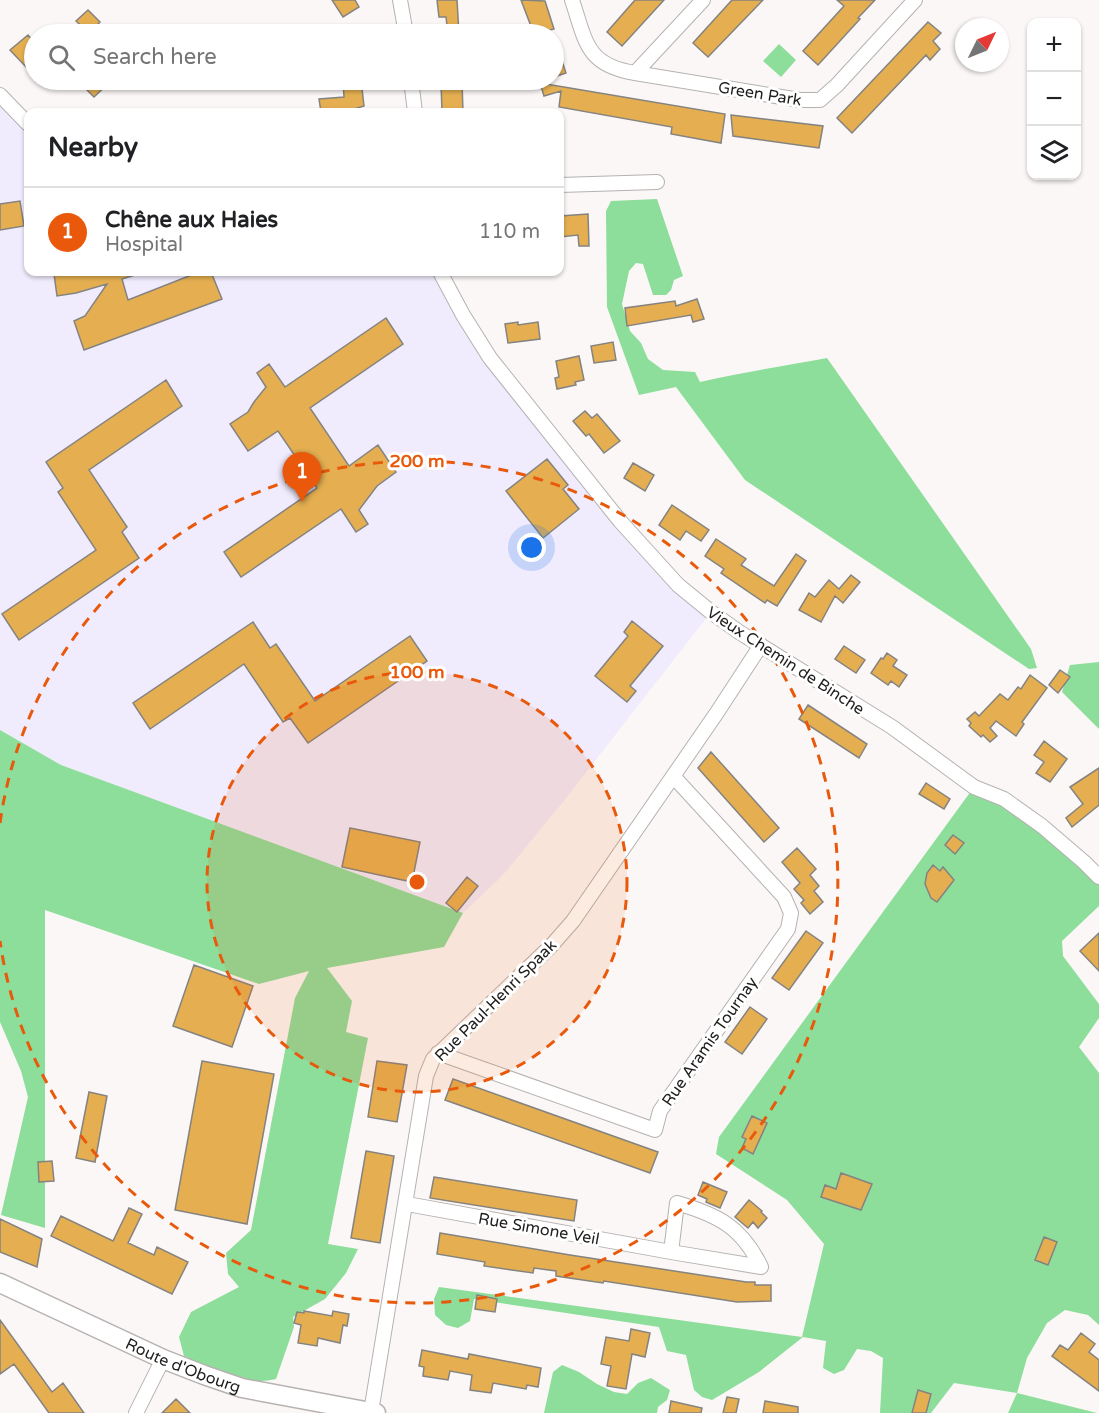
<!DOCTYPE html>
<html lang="en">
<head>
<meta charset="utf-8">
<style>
  :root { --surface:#fff; --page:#f2f2f2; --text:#202124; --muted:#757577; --line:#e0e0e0; --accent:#ea580c }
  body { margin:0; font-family:"Varela Round",sans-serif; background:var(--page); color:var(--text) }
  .controls { position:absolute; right:18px; top:18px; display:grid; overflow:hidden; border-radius:12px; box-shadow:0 2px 4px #0004 }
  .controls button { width:54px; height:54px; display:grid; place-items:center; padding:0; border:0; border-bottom:2px solid var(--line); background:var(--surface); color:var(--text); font:30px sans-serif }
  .compass { position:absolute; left:955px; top:18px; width:54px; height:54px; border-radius:50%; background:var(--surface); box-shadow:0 2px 4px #0004; rotate:47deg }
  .you { position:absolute; left:532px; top:548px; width:21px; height:21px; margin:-15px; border:4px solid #fff; border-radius:50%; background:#1a73e8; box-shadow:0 0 0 9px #1a73e833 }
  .badge { display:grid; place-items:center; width:39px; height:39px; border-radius:50%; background:var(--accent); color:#fff; font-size:20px; font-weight:700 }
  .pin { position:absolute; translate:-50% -50px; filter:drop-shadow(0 2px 3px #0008) }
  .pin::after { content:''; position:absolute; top:32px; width:21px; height:18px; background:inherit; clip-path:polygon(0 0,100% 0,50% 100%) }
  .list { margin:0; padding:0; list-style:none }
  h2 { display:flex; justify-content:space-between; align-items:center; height:78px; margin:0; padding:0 24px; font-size:26px }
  h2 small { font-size:20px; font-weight:400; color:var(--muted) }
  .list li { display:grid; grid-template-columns:39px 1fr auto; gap:18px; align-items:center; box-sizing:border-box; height:90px; padding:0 24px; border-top:2px solid var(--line) }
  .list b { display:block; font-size:22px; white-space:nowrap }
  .list p { margin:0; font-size:20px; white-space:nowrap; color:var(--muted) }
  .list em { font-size:20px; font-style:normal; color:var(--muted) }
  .icon { flex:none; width:33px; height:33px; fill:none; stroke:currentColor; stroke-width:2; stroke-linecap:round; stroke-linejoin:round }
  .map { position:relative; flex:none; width:1099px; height:1413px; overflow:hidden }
  .search { position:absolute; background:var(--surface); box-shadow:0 2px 4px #0004; left:24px; top:24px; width:540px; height:66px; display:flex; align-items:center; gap:15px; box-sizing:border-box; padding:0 21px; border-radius:33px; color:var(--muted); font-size:22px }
  .panel { position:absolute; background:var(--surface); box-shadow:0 2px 4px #0004; left:24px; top:108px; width:540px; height:168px; border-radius:12px }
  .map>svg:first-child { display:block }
  .medical { fill:#f0ebfd }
  .green { fill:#8ddd9b }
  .building { fill:#e5af51; stroke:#848380; stroke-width:1.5 }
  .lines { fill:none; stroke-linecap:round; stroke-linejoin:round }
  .minor-casing { stroke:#b5b2b0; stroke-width:16 }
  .secondary-casing { stroke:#b5b2b0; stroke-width:21 }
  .minor { stroke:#fff; stroke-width:14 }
  .secondary { stroke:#fff; stroke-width:18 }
  .ring { fill:none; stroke:#e8590c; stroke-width:3; stroke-dasharray:10 8 }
  .labels { text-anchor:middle; stroke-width:6; stroke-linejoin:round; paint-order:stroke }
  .street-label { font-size:16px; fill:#1e1d1c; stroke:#fff }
  .centre { fill:#e8590c; stroke:#fff; stroke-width:3 }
  .ring-label { font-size:18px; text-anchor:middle; font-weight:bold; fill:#e8590c; stroke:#fff; stroke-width:6; stroke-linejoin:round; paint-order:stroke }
</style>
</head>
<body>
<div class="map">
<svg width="1099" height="1413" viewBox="0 0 1099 1413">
  <rect width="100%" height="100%" fill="#fbf7f6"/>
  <path class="medical" d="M0 95 28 124V272H440L463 315 559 445 711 612 563 802 503 875 463 913 61 765 0 730Z"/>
  <path class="green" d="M779 44 796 60 781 77 763 61Z
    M657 199 683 276 674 280 671 290 666 295H653L643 264 636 263 629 271 622 304 630 331 641 343 648 359 663 370 695 372 700 382C742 372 785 366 827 358L1031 649 1037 668 1029 669 745 480 676 387 639 395 607 307 606 211 611 201Z
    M1099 662V729L1062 692 1070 665Z
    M0 730 61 765 463 913 444 947 327 968 352 1001 346 1032 368 1038 328 1244 358 1249 346 1273 325 1299 293 1317 294 1327 276 1379C245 1387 211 1368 184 1356L179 1337 191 1312 239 1287 228 1274 226 1253 251 1230 295 998 309 971 259 984 45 910V1228L1 1215 28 1097 21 1071 0 1022Z
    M974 787 1004 799 1099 877V906L1062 941 1063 956 1099 1004V1018L1079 1047 1099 1073V1325L1088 1315 1065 1310 1047 1323 1027 1358 1017 1393 1097 1413H1008L1017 1393 954 1383 931 1413H880L883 1358 871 1351 857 1349 844 1370 834 1374 823 1368 826 1341 803 1337 759 1372 712 1400 702 1397 694 1390 686 1355 667 1351 659 1327 474 1299 470 1321 458 1328 446 1325 435 1315 434 1299 439 1287 802 1337 824 1244 787 1200 716 1154 719 1137Z
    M562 1365 579 1372 597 1384 614 1392 627 1394 638 1383 651 1378 670 1390 667 1400 658 1407 657 1413H544L553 1372Z"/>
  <path class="building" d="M332 0H355L359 7 343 17Z
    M437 0H457L459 34H448L446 17H439Z
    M521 0 545 1 554 29 534 34Z
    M635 0H664L622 46 607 32Z
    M732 0H763L708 57 693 43Z
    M837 0H875L858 18 860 19 818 65 803 51 844 6Z
    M88 10 100 22 89 33 76 21Z
    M928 22 941 33 933 41 940 49 930 60 926 55 852 133 837 118Z
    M28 35 34 42V61L27 68 10 50Z
    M554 43H556L566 73 554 77Z
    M77 80H112L94 97Z
    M343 80H361L364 106 354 109V112H321L319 99 344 97Z
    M462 82 463 112H442L441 83Z
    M540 83 725 114 721 143 671 134 672 127 559 107 561 91 544 96Z
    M731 115 823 126 819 148 733 136Z
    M20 201 24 226 0 230V204Z
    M588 214 589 246H579L578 235 560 237V216Z
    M63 272H137L138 274 122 279 128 300 199 272H211L222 299 84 350 74 321 85 316 107 284 76 293 57 296 54 274Z
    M697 299 704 319 693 322 691 315 627 326 625 308 675 301 676 306Z
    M386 318 403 344 310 408 349 466 378 445 396 472 377 486 359 510 368 524 356 532 341 509 241 577 224 552 317 488 278 431 248 451 230 424 248 412 254 402 266 387 257 373 269 364 285 387Z
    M518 322V325L538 322 540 339 508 343 505 324Z
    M613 342 616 360 594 363 591 346Z
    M579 356 584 380 575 382 576 385 557 389 555 378 559 377 556 361Z
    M166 380 182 406 89 470 127 527 122 532 139 558 19 640 2 614 96 550 58 492 63 488 46 462Z
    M585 411 592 418 597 414 620 441 604 453 589 434 586 436 573 421Z
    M547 459 568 485 563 489 579 509 543 538 506 491Z
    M633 463 654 475 645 491 624 478Z
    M672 505 709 530 701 541 686 531 680 540 659 525Z
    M716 539 746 559 741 565 774 586 796 554 806 561 777 606 767 600 765 603 721 573 724 569 705 556Z
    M851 575 860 582 843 603 835 596 821 622 799 610 809 593 815 597 829 580 839 589Z
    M632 621 663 646 630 686 636 691 627 702 595 676 628 636 624 632Z
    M253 622 270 648 276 644 315 701 410 636 427 661 308 743 290 718 283 722 244 664 150 729 133 703Z
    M844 646 865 660 856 673 835 659Z
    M887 653 897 660 893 666 907 675 899 687 891 681 888 685 871 673 881 658 883 659Z
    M1060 670 1070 677 1058 693 1049 685Z
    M1030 675 1047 688 1022 722 1024 724 1016 736 996 721 990 728 997 736 990 742 983 735 981 737 969 726 971 723 967 719 975 712 979 716 1000 694 1008 700 1018 687 1021 689Z
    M808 705 867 744 859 758 799 719Z
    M1044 741 1067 759 1050 782 1036 773 1044 762 1034 755Z
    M711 752 779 828 764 842 698 768Z
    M1099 768V805L1072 827 1066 818 1083 804 1070 787Z
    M926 783 950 799 944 809 919 794Z
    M350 828 420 842 412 882 342 867Z
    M953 835 964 843 955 854 945 845Z
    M797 848 816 869 810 875 819 886 814 891 823 902 810 914 801 903 804 900 794 889 800 883 782 862Z
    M933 865 940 871 943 867 954 880 937 902 931 898 925 884 927 873Z
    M467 877 478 886 457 912 446 903Z
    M806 931 823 943 789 990 772 978Z
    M1099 933V971L1080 951Z
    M194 965 253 986 232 1047 173 1026Z
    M750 1007 767 1019 742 1054 725 1042Z
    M202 1061 274 1074 247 1224 175 1210Z
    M377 1061 407 1065 397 1122 368 1117Z
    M453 1079 658 1152 650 1173 445 1100Z
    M89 1092 107 1096 95 1162 76 1158Z
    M752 1116 767 1123 753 1154 742 1148 746 1139 742 1137Z
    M366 1151 394 1156 380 1243 351 1238Z
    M52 1161 54 1181 39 1182 38 1162Z
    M841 1173 872 1184 861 1210 821 1197 825 1185 836 1189Z
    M434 1177 577 1200 574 1221 430 1198Z
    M703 1182 727 1192 720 1208 706 1202 707 1199 698 1195Z
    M749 1200 762 1211 761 1212 767 1218 758 1228 753 1222 748 1228 735 1217Z
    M129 1208 142 1214 128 1243 154 1255 157 1247 188 1262 172 1294 51 1236 61 1216 113 1241Z
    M0 1219 42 1239 37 1267 0 1252Z
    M440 1233 570 1255 746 1282H755V1285H771V1301L737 1302 604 1281 603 1283 556 1276V1271L534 1268 533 1273 484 1266 485 1262 437 1254Z
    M1044 1237 1057 1242 1048 1265 1035 1260Z
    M477 1295 497 1299 495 1312 475 1309Z
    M304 1311 332 1316 333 1311 349 1314 347 1326 343 1325 340 1343 318 1338 317 1346 298 1343 301 1325 294 1323 297 1312 304 1313Z
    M0 1320 52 1392 63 1383 84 1413H49L14 1364 0 1374Z
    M631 1329 650 1333 645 1357 632 1354 626 1389 607 1386 611 1366 601 1364 606 1337 629 1341Z
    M1081 1333 1095 1344 1089 1352 1099 1360V1391L1052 1356 1060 1345 1068 1350Z
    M422 1350 468 1359 469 1354 541 1368 538 1387 527 1385 526 1389 493 1383 491 1393 470 1390 472 1375 450 1371 448 1380 423 1376 424 1367 419 1366Z
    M918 1390 931 1394 926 1413H912Z
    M727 1397 739 1399 736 1413H723Z
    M176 1399 190 1413H162Z
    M671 1401 702 1408 701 1413H669Z
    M765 1401 798 1407V1413H763Z"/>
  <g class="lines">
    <g class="minor-casing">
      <path id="minor" d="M400 0 406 34
        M572 0C586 42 586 65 635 73L703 0
        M635 73 800 100H820L837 85 915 0
        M411 80 415 112
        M0 95 28 124
        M560 185 657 182
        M440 272 463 315 490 358 620 521 678 585 711 612 739 632 892 727 974 787 1004 799 1042 826 1084 862 1099 877
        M438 1053 655 1130 660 1111 788 929 791 913 784 897 673 776
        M407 1204 671 1252 761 1267C742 1227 718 1215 677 1203L671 1252
        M371 1412 426 1076 433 1059 551 946 573 921 716 714 761 645
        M136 1413 163 1359"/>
    </g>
    <g class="secondary-casing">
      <g id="secondary">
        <path id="s1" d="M0 1283 163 1359 204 1375 242 1388 376 1413"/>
      </g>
    </g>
    <use href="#minor" class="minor"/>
    <use href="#secondary" class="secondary"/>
  </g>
  <circle cx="417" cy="882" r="210" fill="#e8590c" fill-opacity=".12"/>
  <g class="ring">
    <circle cx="417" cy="882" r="210"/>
    <path d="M0 823A421 421 0 1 1 0 941"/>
  </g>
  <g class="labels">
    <g class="street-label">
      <text transform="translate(760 93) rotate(9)" y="6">Green Park</text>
      <text transform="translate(786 660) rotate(33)" y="6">Vieux Chemin de Binche</text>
      <text transform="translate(495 1000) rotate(-45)" y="6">Rue Paul-Henri Spaak</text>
      <text transform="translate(709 1041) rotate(-55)" y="6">Rue Aramis Tournay</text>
      <text transform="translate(539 1228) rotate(10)" y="6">Rue Simone Veil</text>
      <text dy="6" stroke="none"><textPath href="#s1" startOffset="201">Route d'Obourg</textPath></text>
    </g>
  </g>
  <circle cx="417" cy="882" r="9" class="centre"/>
  <g class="ring-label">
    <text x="417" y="467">200 m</text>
    <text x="417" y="678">100 m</text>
  </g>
</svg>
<div class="controls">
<button>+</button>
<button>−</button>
<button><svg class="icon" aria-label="layers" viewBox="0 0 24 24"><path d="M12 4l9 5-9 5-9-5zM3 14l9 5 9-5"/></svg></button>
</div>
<svg class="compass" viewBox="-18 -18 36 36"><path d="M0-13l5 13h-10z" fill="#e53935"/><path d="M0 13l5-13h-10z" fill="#757577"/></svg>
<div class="you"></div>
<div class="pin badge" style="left:302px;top:502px">1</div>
<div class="search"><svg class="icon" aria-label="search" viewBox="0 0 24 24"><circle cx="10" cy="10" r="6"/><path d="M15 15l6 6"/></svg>Search here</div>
<section class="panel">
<h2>Nearby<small></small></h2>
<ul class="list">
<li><span class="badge">1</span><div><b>Chêne aux Haies</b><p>Hospital</p></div><em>110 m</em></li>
</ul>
</section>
</div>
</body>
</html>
